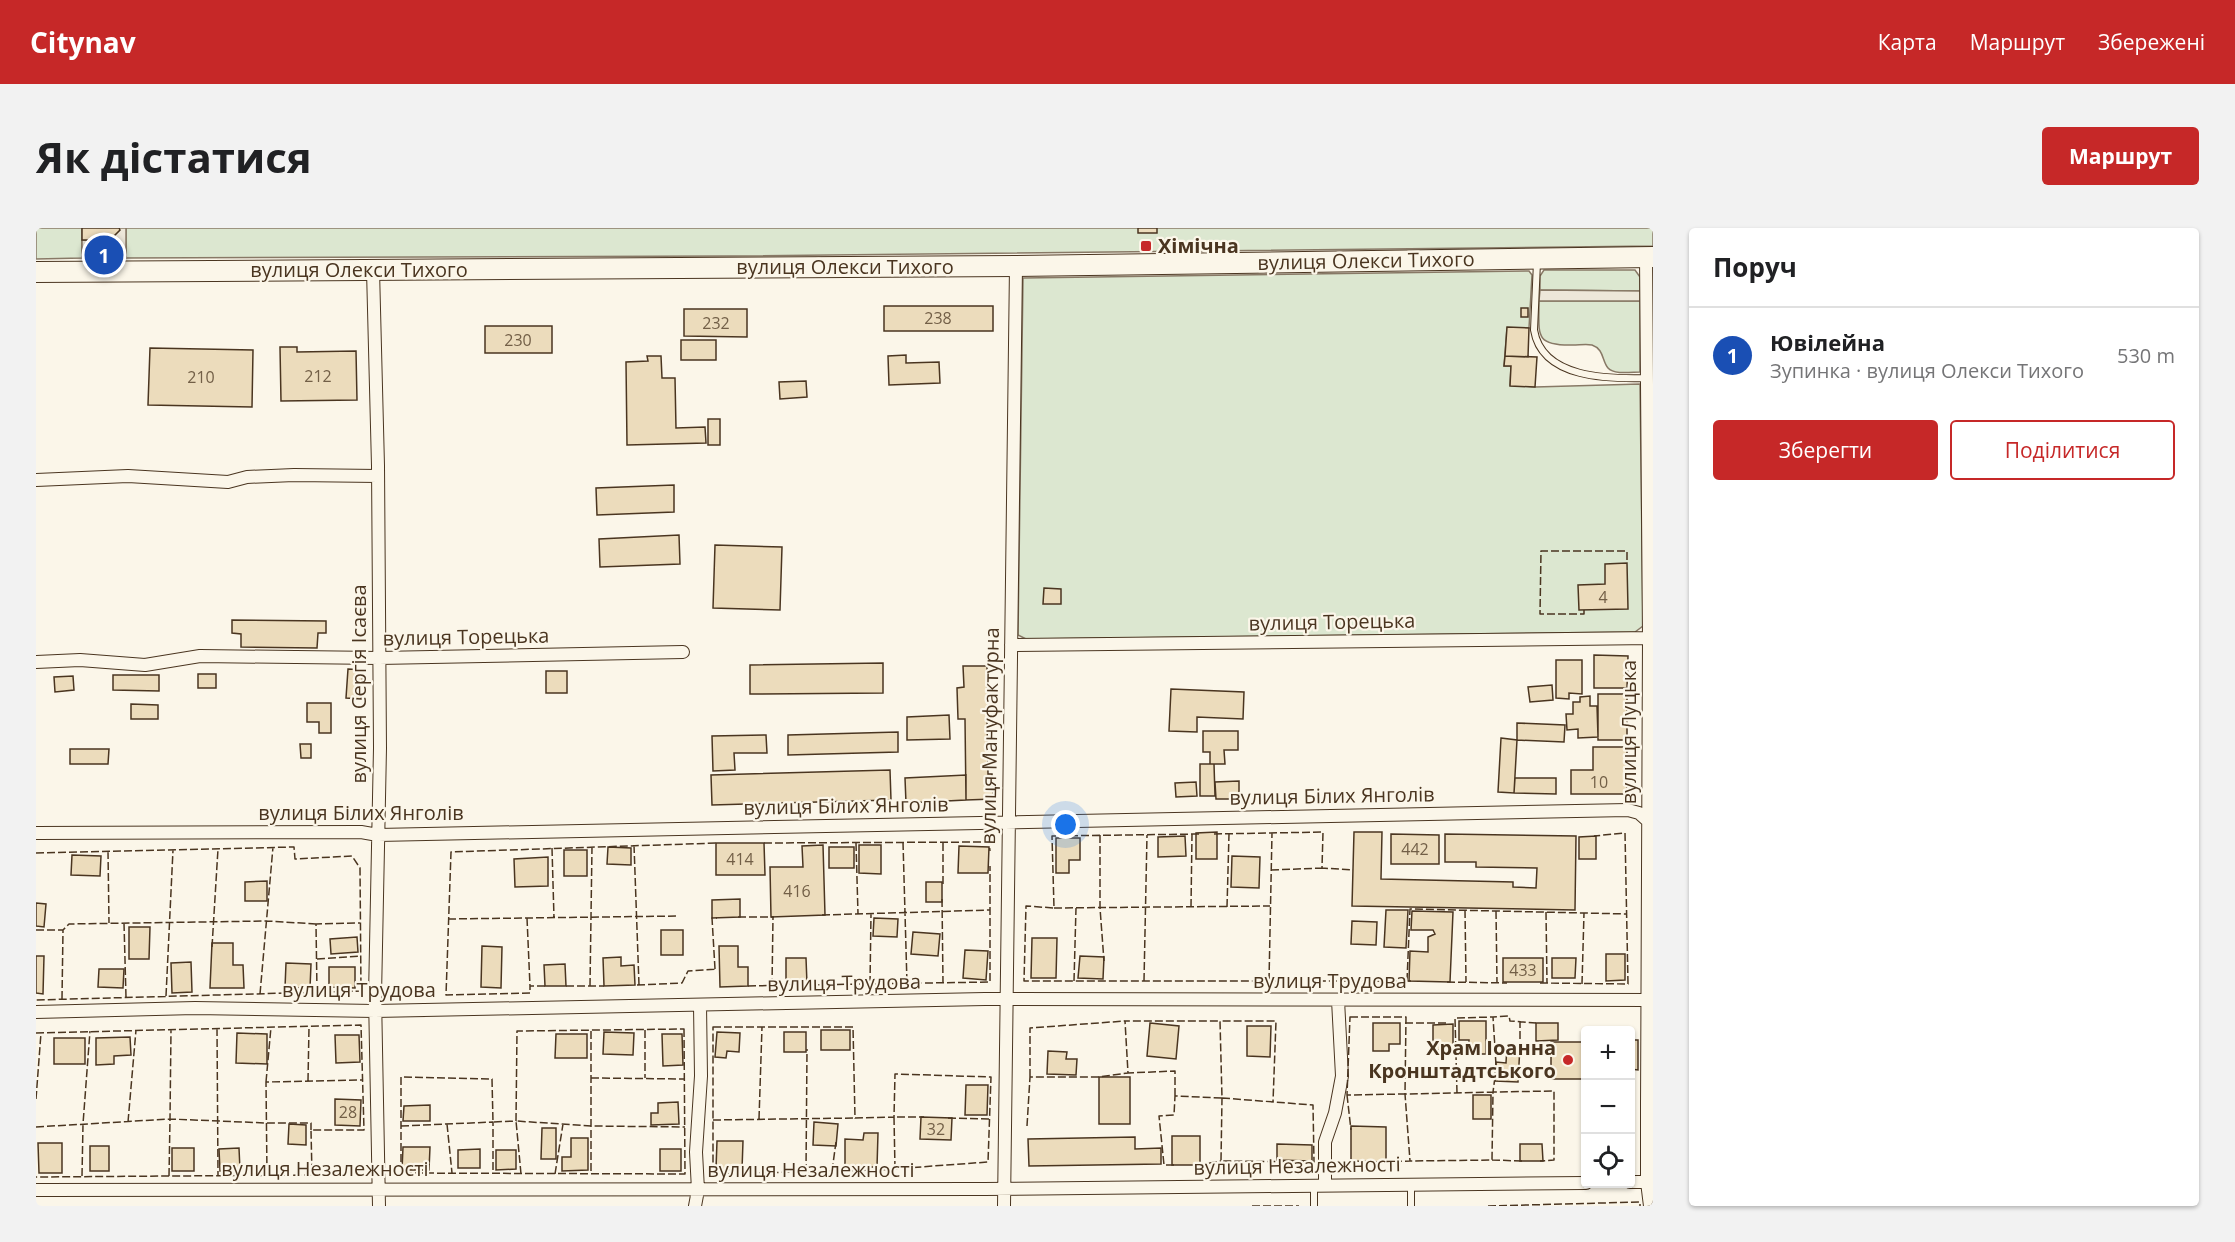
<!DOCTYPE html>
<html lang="uk">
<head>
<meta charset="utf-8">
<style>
  :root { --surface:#fff; --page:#f2f2f2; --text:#202124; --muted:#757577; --line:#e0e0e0; --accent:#c62828 }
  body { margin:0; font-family:"Open Sans",sans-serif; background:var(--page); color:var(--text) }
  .controls { position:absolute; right:18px; bottom:18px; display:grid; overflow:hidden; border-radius:6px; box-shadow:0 2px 4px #0004 }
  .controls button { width:54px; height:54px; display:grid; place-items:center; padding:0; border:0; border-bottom:2px solid var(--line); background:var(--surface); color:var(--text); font:30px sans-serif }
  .you { position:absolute; left:1030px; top:597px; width:21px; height:21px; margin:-15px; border:4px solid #fff; border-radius:50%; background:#1a73e8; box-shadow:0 0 0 9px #1a73e833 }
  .badge { display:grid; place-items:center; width:39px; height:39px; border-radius:50%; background:var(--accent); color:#fff; font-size:20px; font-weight:700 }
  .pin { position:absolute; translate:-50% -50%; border:3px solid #fff; box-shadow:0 2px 6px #0006 }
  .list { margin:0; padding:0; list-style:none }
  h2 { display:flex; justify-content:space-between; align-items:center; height:78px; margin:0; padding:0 24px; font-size:26px }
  h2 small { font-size:20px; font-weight:400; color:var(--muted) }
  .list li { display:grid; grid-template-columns:39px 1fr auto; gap:18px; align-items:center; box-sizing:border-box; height:96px; padding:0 24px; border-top:2px solid var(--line) }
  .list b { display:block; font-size:22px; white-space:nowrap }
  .list p { margin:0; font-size:20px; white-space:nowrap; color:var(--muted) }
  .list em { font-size:20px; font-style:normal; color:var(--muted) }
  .actions { display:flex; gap:12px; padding:18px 24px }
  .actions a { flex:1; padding:14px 0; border:2px solid var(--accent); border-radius:6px; text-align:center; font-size:21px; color:var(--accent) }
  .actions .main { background:var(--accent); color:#fff }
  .icon { flex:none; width:33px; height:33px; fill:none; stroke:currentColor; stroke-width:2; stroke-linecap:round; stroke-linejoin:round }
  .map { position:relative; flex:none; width:1617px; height:978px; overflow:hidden; border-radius:6px }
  header { display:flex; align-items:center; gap:36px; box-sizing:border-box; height:84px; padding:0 30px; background:var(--accent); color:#fff }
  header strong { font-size:28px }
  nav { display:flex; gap:33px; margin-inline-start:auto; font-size:21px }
  .intro { display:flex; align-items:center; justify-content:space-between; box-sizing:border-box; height:144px; padding:0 36px }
  h1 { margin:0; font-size:42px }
  .button { padding:15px 27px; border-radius:6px; background:var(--accent); color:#fff; font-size:21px; font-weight:700 }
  main { display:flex; gap:36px; padding:0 36px }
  aside { flex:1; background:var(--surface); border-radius:6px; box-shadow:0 2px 4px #0004 }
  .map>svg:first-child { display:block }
  .green { fill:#dce7d0; stroke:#887966; stroke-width:1.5 }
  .parking { fill:#ede7d9; stroke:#887966; stroke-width:1.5 }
  .building { fill:#ecdcbc; stroke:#4a3520; stroke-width:1.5 }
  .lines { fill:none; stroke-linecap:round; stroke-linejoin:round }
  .lane-casing { stroke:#4a3520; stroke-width:8 }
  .street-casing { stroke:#4a3520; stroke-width:14 }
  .primary-casing { stroke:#4a3520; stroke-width:22 }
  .lane { stroke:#fbf6e9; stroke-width:6 }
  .street { stroke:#fbf6e9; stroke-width:12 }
  .primary { stroke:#fbf6e9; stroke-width:20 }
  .fence { stroke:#4a3520; stroke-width:1.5; stroke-dasharray:8 3; stroke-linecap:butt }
  .poi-dot { fill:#c62828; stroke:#fbf6e9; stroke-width:2 }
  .labels { text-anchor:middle; stroke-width:4.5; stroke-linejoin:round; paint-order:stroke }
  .number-label { font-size:16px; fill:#725f47 }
  .poi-label { font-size:20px; font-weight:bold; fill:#4a3520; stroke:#fbf6e9; text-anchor:start }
  .street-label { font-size:20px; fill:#4a3520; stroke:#fbf6e9 }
</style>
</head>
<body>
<header>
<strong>Citynav</strong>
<nav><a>Карта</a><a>Маршрут</a><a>Збережені</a></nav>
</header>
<div class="intro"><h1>Як дістатися</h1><a class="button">Маршрут</a></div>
<main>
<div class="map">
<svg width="1617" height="978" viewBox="0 0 1617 978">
  <rect width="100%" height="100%" fill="#fbf6e9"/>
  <path class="green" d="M0 0H46V30L0 31Z
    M90 0H1617V18L696 28 90 30Z
    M1508 42H1599L1604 49V63L1504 62V48Z
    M1493 43 1496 47 1493 100H1471L1468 138H1475L1474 157 1499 159 1604 156 1607 398 1599 404 990 411 982 407 987 50Z
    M1503 73H1604V144C1596 144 1578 147 1572 140 1566 133 1568 121 1556 117 1551 116 1543 117 1537 117 1498 118 1503 107 1503 73Z"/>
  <path class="parking" d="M83 0H90V30H46V12H74Z
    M1504 62 1604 63V73H1503Z"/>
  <path class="building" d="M46 0H83L84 2 74 12H46Z
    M1102 0H1121V5H1102Z
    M848 78H957V103H848Z
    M1485 80H1492V89H1485Z
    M648 81H711V109L648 108Z
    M449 98H516V125H449Z
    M1471 99 1493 100 1492 129 1469 128Z
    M645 112H680V132H645Z
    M244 119H261V124L320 123 321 172 245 173Z
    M114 120 217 122 216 179 112 177Z
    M870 127V135L903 134 904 155 853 157 852 128Z
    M611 128H625L626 150H639L640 200 669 199 670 215 591 217 590 134 612 133Z
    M1469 128 1501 129 1499 159 1474 158 1475 138H1468Z
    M770 153 771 169 744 171 743 154Z
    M672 191H684V217H672Z
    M638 257V284L561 287 560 260Z
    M643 307 644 336 564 339 563 311Z
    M679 317 746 319 744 382 677 380Z
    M1591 335 1592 381 1543 382 1542 357 1569 356V336Z
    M1008 360 1025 361V376H1007Z
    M196 392 290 393V405H282L281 420 205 419V406L196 405Z
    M1558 427 1592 428 1591 460H1558Z
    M1520 432H1546V466L1533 465V471L1520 470Z
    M847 435V465L714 466V437Z
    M927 438H951V460H957L958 490 951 491 952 546H956L957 571 930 572 929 491H922L921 460 928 459Z
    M312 441 327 442 325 471 310 470Z
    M510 443H531V465H510Z
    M162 446H180V460H162Z
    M77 447H123V463L77 462Z
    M37 448 38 462 19 464 18 449Z
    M1516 457 1517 472 1494 474 1492 459Z
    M1135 461 1208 464 1207 491 1161 489V504L1133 503Z
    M1562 466H1591V512H1562Z
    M1554 468V478H1561L1562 509 1542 510V501L1531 502 1530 486H1537V474H1544V469Z
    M271 475H295V505H283V494H271Z
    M95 476 122 477V491H95Z
    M913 487 914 511 871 512V489Z
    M1481 495 1529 497 1528 514 1481 512Z
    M1167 503H1202V522H1188L1189 536H1174V524H1167Z
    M862 504V524L752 527V507Z
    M730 507 731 525H698L699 542 677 543 676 508Z
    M1465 510 1481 512 1478 565 1462 564Z
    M264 516H275V530H265Z
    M1557 519H1591V566H1535V542H1557Z
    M34 521H73L72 536H34Z
    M1164 536H1178L1179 568H1164Z
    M854 542 855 572 676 577 675 547Z
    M930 547V572L870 575 869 550Z
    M1479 550H1520V566L1478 565Z
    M1203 553V571H1180L1179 554Z
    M1160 554 1161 568 1140 569 1139 555Z
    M1181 604V631H1160V605Z
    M1318 604H1346L1345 651 1477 654V659L1500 660 1501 640 1440 639V634H1409V606L1540 608 1539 682 1316 678Z
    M1355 606 1403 607V636H1355Z
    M1149 608 1150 628 1122 629V609Z
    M1560 608V631H1543V609Z
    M1020 610H1044V632H1033V645H1020Z
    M680 615H728L729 647H680Z
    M787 617 789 687 735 689 734 639H767L766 618Z
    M823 617H845V646L823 645Z
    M923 618 953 619 952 645H922Z
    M572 619 595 620V637L571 636Z
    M793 619H818V640H793Z
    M528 622H551V648H528Z
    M36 627 65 628 64 648 35 647Z
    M1196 628 1224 629 1223 660 1195 659Z
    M512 629V658L479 659 478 631Z
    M231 653V673H209V654Z
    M890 654H906V674H890Z
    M704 671V689L676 690V672Z
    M0 675 10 676 8 699 0 698Z
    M1350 682H1372L1370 720 1348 719Z
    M1376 683 1417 684 1414 754 1373 753 1374 723 1392 724V709L1399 706 1397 702H1375Z
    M838 690 862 691 861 709 837 708Z
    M1316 693 1341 694 1340 717 1315 716Z
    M93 699H114L113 731H93Z
    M625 702H647V727H625Z
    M877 704 904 706 902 728 875 726Z
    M321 709 322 724 295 726 294 711Z
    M996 710H1021L1020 750H995Z
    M176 715H197V737H207L208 760H174Z
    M446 718 466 719 465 760 445 759Z
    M683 718H702V739H712V758L684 759Z
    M929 722 952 723 950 752 927 750Z
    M1570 726H1589V752L1570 753Z
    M0 728H8L7 766 0 765Z
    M1044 728 1068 729 1067 751 1042 750Z
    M585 729V738L598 737 599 757 568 758 567 730Z
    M750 730H770L771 756H750Z
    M1467 730H1507V754H1467Z
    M1516 730H1540L1539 750H1516Z
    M155 734 156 764 136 765 135 735Z
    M250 735 275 736 274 760H249Z
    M529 736 530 758H509L508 737Z
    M293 739H319V760L293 759Z
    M63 741H88L87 760 62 759Z
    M1423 793H1450V826H1433V812H1423Z
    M1114 795 1143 798 1140 831 1111 828Z
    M1337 795H1364V816H1353V823H1337Z
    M1500 795H1522V812L1500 813Z
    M1417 796V822H1397V797Z
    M1211 798H1235L1234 829 1211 828Z
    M785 802H814V822H785Z
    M568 804 598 805 597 827 567 826Z
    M681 804 704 805 703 824 691 823 690 830 679 829Z
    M748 804H770V824H748Z
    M201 805 231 806V836L200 835Z
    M520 806H551V830H519Z
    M626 806H646L647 837 627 838Z
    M299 807H323L324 834 300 835Z
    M94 809 95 827 78 828V836L60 837V810Z
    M18 810H49V836H18Z
    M1594 812H1602V842L1594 841Z
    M1515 814H1550V851H1515Z
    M1471 818H1484L1482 854 1459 853 1460 834 1470 835Z
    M1012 823 1031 824 1030 831H1041L1040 847 1011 846Z
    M1063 849H1094V896H1063Z
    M930 857H952L951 887H929Z
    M1437 867H1455V891H1437Z
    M299 871 325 872 324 898 299 897Z
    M642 874 643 896 615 897V885H622V875Z
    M394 877V893H367L368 878Z
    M885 889 916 890 915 912 884 911Z
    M778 894 802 896 800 918 777 917Z
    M253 896 270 897V917L252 916Z
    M1315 898 1350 899V934L1315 933Z
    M506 900H520V931H505Z
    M828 905H842L841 939H809V911L827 912Z
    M1136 908H1164V937H1136Z
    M1099 909V921L1125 920V936L993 938 992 911Z
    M535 910H552V942L526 943V929H535Z
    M681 913H707L706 942 680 941Z
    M2 915H26V945H3Z
    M1241 916 1276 917V933L1241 932Z
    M1484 916H1506L1507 933H1484Z
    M54 918H73V943H54Z
    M367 919H394L393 942H366Z
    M136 920H158V943H136Z
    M203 920 204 942 184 943 183 921Z
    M444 921V940H422V922Z
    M624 921H645V943H624Z
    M460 922H480V941L460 942Z"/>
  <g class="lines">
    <g class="lane-casing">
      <path id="lane" d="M1501 34 1498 102C1506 151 1573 151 1611 150
        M1278 978V958
        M1375 978V957"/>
    </g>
    <g class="street-casing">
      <path id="street" d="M1610 29 1613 410 1611 879V954L1614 978
        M337 42 342 238 344 520 339 768 343 978
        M0 252 92 248 192 254 211 249 258 247 342 248
        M975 417 1617 410
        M0 434 44 432 109 437 164 428 343 430 647 424
        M0 605 325 604 342 607 1592 582 1603 585 1612 593H1617
        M0 784 159 780 339 783 949 771 1617 772
        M1594 954H1617
        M1289 957V914L1299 885 1306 848 1302 772
        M0 962 947 961 1550 955
        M659 978 662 962 660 924 665 848 664 777
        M968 978 980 38"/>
    </g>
    <g class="primary-casing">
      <path id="primary" d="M0 44 980 38 1617 29"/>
    </g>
    <use href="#lane" class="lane"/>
    <use href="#street" class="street"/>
    <use href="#primary" class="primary"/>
    <path class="fence" d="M1548 382V386H1504L1505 323H1591V335
      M1163 606 1016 608 1018 680 990 678 988 753H1375
      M1178 606 1287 604 1286 640 1317 642
      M1064 607V680L1068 733
      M867 614 871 756
      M728 615 953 614 954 623
      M820 615 822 686
      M598 617 603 757
      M516 620 518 690
      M72 623 73 695
      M0 625 258 619 259 631 316 628 324 640 325 763 0 772
      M1235 642 1286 640
      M907 656V614
      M906 671 907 755
      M1155 679 1156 606
      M1191 679 1193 606
      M1018 680 1234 678
      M1429 682 1430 754
      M1460 683 1461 755
      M1510 684 1511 755
      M786 687 954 682
      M702 689H738
      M491 690 494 758
      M412 691 643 688
      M88 695 90 769
      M0 702H27L33 696 231 693 280 696
      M176 719 182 621
      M281 731 324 728
      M679 741 676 690H681
      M1038 753 1040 680
      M1108 753 1111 607
      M1233 753 1236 605
      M1371 753 1374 681 1591 686
      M1411 754 1471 755
      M1504 755 1592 756 1589 605 1558 608
      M834 756 835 686
      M1546 756 1548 685
      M601 757 646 755 652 743 681 741
      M768 757 954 754V638
      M509 758H494V765L410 767 415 624 680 615
      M530 758H568
      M554 758 556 619
      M712 758 759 757
      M736 758 737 689
      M281 764 280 696 324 695
      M224 766 237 619
      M130 768 137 622
      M26 771 27 702
      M1314 789H1370L1369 866 1311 867Z
      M1369 795H1410
      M677 799H817L819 890 858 889 859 846 955 849 952 934 843 942 677 946Z
      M181 800 182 947
      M648 801 649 946 365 945V849L456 851 457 894 480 893 481 803Z
      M609 802V850
      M555 803V946
      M0 805 325 797 328 902H275L276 947 0 949
      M1484 822V793
      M1460 837 1457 789 1473 788 1474 793 1500 795
      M994 849V800L1089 793
      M1459 849 1457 864 1518 863V932L1504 933
      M555 850 649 851
      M272 853 273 799
      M230 854 235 799
      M1421 865 1419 790 1457 789
      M1311 867 1315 902
      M1139 868V843L1092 845 1089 793H1184
      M1186 870 1277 877 1278 934 1185 933Z
      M0 871 5 805
      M912 890 954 891
      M723 891 726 799
      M677 892 819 890
      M92 894 100 802
      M411 896 416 945
      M365 898 457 894V946
      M991 898 994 849H1063L1092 845
      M0 899 134 891 135 802
      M1456 932 1486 933
      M1347 934 1374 933 1369 866 1457 864 1456 932 1374 933
      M1138 937H1128L1123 888 1138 887 1139 868 1186 870 1184 793H1240L1237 874
      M1162 937 1185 933
      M859 941 858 889H888
      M796 943 800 914
      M770 944 771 821
      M485 946 480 893 555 898 649 899
      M519 946 527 896
      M231 947 230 854 326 852
      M46 948 47 896 54 803
      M133 948 134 891 230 895H275V902
      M1216 978H1263
      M1452 978 1604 974V978"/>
  </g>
  <g class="poi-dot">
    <rect x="1104" y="12" width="12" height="12" rx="3"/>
    <circle cx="1532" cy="832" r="6"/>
  </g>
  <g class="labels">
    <g class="number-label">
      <text x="902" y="96">238</text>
      <text x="680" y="101">232</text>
      <text x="482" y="118">230</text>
      <text x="282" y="154">212</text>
      <text x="165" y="155">210</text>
      <text x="1567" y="375">4</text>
      <text x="1563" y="560">10</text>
      <text x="1379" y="627">442</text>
      <text x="704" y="637">414</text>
      <text x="761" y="669">416</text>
      <text x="1487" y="748">433</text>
      <text x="312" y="890">28</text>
      <text x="900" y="907">32</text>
    </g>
    <g class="poi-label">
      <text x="1122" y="25">Хімічна</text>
      <text x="1520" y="827" text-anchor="end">Храм Іоанна<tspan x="1520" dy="23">Кронштадтського</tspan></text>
    </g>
    <g class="street-label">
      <text transform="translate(1330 33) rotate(-1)" y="7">вулиця Олекси Тихого</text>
      <text x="809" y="46">вулиця Олекси Тихого</text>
      <text x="323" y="49">вулиця Олекси Тихого</text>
      <text transform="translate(1296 394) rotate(-1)" y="7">вулиця Торецька</text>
      <text transform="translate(430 409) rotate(-1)" y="7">вулиця Торецька</text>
      <text transform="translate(323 456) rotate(-90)" y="7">вулиця Сергія Ісаєва</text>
      <text transform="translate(1593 504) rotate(-90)" y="7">вулиця Луцька</text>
      <text transform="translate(954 508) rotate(-89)" y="7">вулиця Мануфактурна</text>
      <text transform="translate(1296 568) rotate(-1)" y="7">вулиця Білих Янголів</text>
      <text transform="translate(810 578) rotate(-1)" y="7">вулиця Білих Янголів</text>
      <text x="325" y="592">вулиця Білих Янголів</text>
      <text x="1294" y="760">вулиця Трудова</text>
      <text transform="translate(808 755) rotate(-1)" y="7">вулиця Трудова</text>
      <text x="323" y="769">вулиця Трудова</text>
      <text transform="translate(1261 938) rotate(-1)" y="7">вулиця Незалежності</text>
      <text x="289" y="948">вулиця Незалежності</text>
      <text x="775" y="949">вулиця Незалежності</text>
    </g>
  </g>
</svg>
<div class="controls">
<button>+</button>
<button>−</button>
<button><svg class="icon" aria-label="locate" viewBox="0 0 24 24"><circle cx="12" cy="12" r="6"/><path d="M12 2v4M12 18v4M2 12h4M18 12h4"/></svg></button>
</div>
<div class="you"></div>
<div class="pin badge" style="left:68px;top:27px;background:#1a4fb4">1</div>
</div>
<aside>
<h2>Поруч<small></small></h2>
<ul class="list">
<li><span class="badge" style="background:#1a4fb4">1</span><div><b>Ювілейна</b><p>Зупинка · вулиця Олекси Тихого</p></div><em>530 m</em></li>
</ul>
<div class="actions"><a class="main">Зберегти</a><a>Поділитися</a></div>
</aside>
</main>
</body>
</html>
